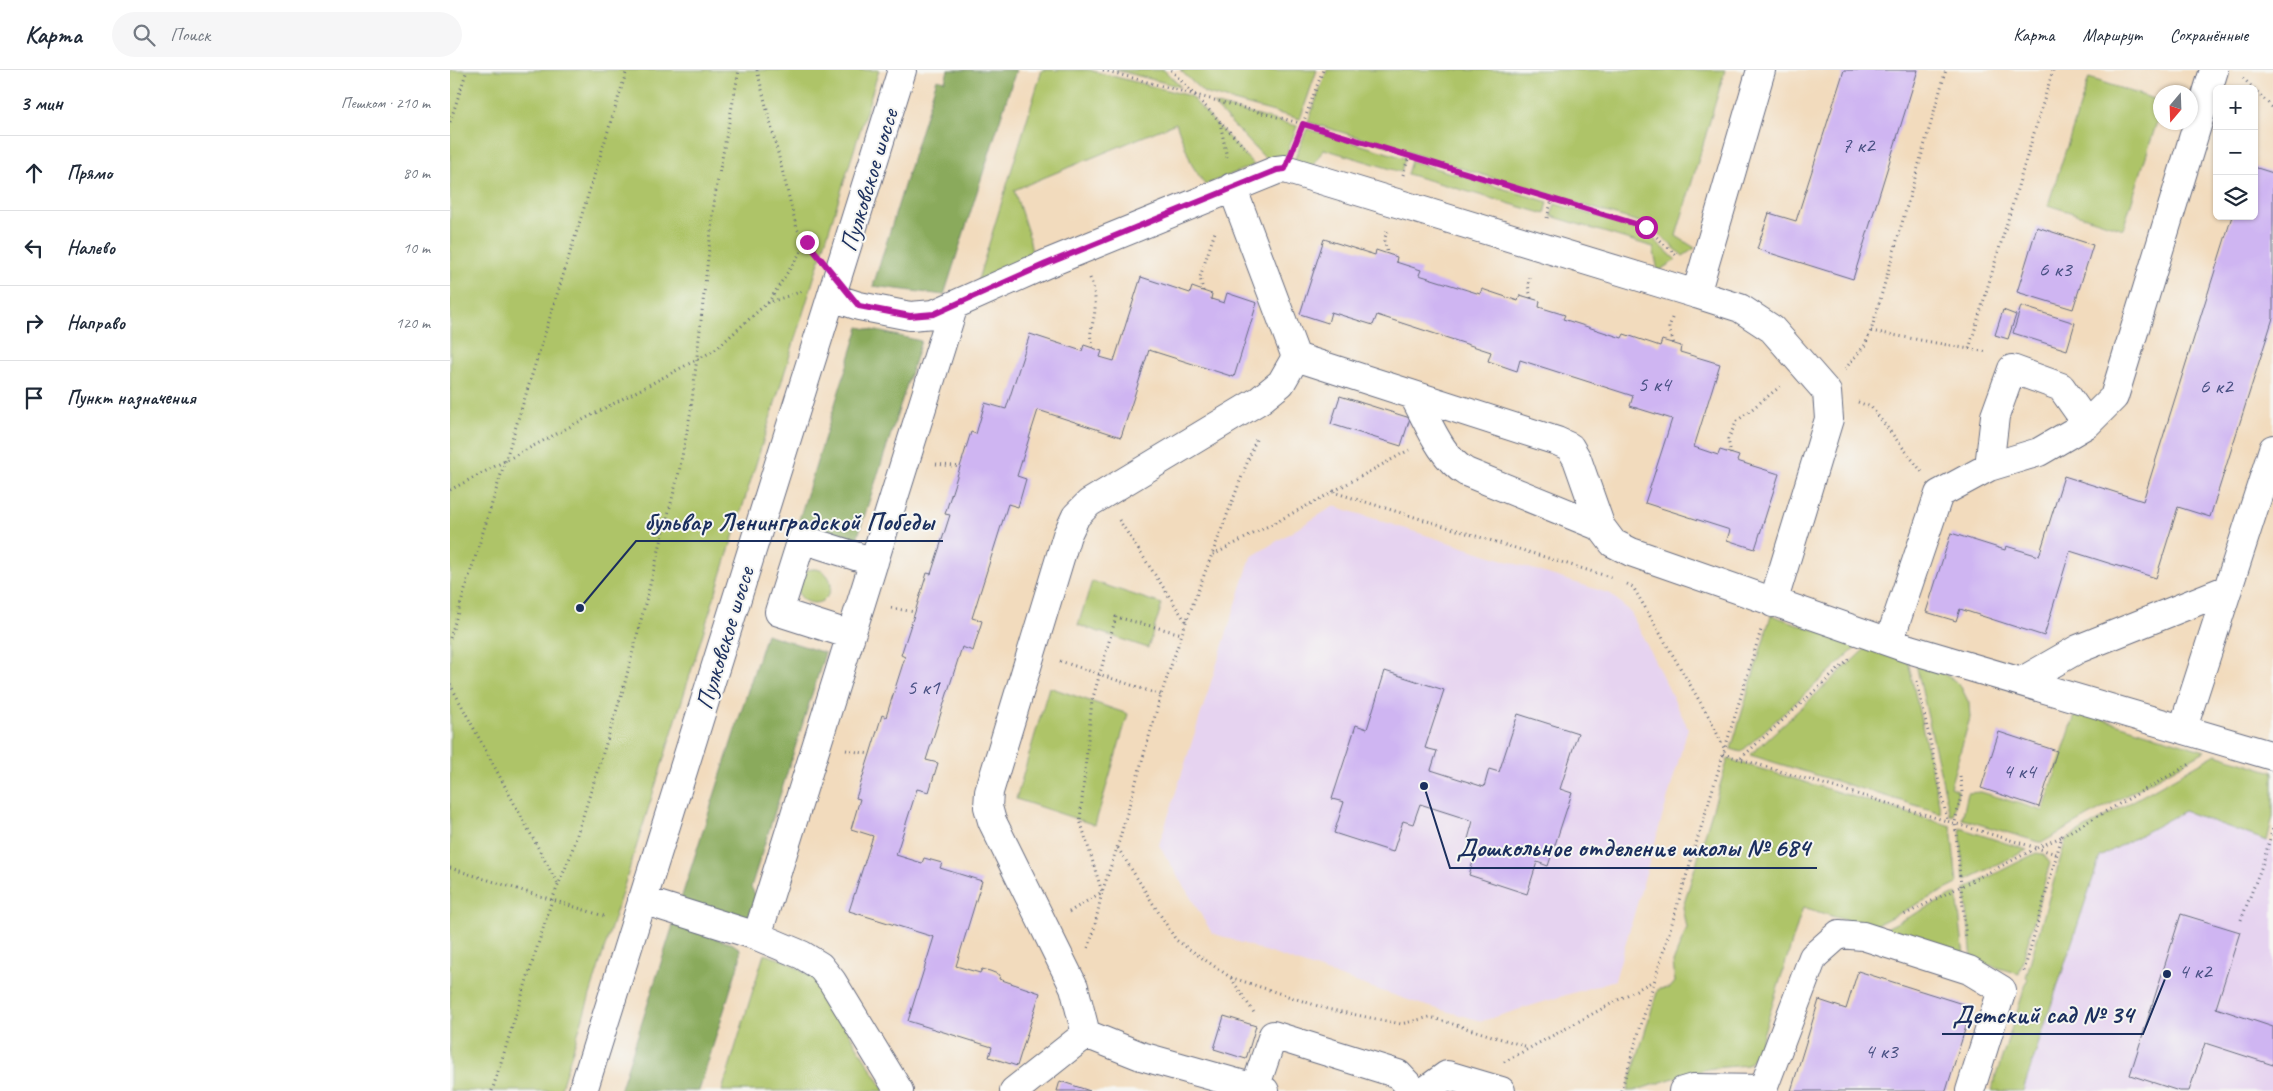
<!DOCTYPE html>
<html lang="ru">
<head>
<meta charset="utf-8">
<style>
  :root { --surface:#fff; --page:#f6f6f7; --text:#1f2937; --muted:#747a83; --line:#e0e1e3 }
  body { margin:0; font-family:Caveat,sans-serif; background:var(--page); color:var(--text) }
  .controls { position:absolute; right:15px; top:15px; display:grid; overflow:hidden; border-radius:8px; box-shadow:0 1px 4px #0004 }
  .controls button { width:45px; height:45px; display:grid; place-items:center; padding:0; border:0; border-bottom:1px solid var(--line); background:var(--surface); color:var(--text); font:25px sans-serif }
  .compass { position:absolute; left:1703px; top:15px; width:45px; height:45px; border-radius:50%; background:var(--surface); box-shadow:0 1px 4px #0004; rotate:199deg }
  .stop { position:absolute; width:15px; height:15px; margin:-11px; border:4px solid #b5179e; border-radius:50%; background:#fff }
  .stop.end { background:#b5179e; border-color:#fff; box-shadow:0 1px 5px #0008 }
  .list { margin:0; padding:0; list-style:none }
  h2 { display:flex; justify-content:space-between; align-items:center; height:65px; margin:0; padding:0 20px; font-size:21px }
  h2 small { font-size:16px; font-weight:400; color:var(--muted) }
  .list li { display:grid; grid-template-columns:32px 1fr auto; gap:15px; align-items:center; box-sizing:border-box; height:75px; padding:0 20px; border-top:1px solid var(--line) }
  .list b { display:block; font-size:19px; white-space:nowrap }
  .list em { font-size:16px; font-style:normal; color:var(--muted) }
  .icon { flex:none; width:28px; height:28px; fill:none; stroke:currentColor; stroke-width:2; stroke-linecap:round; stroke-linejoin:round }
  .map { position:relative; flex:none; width:1823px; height:1021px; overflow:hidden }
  header { display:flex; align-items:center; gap:30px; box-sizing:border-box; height:70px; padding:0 25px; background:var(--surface); border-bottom:1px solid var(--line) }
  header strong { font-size:24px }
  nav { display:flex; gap:28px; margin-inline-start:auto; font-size:18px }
  .search { width:350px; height:45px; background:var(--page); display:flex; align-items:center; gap:12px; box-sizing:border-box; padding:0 18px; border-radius:28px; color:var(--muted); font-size:19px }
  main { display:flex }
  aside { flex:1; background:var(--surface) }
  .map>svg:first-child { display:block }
  .built { fill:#e6d3f0 }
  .green { fill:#aec468; stroke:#647a63 }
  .forest { fill:#8aaa5c; stroke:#526c5d }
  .building { fill:#cfb5f2 }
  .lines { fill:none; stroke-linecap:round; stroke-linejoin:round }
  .minor-casing { stroke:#666b7f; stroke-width:30 }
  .path { stroke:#666b7f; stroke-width:3; stroke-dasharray:1 4; stroke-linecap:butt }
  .minor { stroke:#fff; stroke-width:28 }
  .route { stroke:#b5179e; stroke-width:6 }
  .labels { text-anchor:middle; stroke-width:4; stroke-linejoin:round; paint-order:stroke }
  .number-label { font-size:22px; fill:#485083 }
  .street-label { font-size:25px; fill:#1b2f5e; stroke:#f6f6f2 }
  .leader { fill:none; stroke:#1b2f5e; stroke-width:2 }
  .callout-dot { fill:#1b2f5e; stroke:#f6f6f2; stroke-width:2 }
  .callout-label { font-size:26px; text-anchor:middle; font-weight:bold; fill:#1b2f5e; stroke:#f6f6f2; stroke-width:4; stroke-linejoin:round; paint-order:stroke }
</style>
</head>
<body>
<header>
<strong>Карта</strong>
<div class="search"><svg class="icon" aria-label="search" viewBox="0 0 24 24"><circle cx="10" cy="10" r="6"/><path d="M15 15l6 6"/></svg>Поиск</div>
<nav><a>Карта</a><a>Маршрут</a><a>Сохранённые</a></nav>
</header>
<main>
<aside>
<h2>3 мин<small>Пешком · 210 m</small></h2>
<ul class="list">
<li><svg class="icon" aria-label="ahead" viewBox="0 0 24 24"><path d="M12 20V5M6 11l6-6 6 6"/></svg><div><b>Прямо</b></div><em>80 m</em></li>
<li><svg class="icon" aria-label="left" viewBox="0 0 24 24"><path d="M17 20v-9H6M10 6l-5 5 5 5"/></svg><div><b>Налево</b></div><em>10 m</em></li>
<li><svg class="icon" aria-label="right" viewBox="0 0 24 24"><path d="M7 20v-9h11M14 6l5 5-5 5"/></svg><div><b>Направо</b></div><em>120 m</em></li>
<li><svg class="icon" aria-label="arrive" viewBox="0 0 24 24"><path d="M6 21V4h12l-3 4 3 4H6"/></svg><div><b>Пункт назначения</b></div></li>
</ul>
</aside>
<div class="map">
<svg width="1823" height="1021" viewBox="0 0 1823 1021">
  <rect width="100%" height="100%" fill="#f6f6f2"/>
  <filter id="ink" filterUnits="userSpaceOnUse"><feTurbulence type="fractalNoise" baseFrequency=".02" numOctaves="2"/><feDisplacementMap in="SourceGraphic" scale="10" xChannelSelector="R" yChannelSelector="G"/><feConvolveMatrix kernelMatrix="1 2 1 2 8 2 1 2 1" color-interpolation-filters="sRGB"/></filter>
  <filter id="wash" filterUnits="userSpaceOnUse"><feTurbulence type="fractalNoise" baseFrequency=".0096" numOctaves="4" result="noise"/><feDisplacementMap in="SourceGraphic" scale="20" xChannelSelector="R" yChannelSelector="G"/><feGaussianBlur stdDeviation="1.12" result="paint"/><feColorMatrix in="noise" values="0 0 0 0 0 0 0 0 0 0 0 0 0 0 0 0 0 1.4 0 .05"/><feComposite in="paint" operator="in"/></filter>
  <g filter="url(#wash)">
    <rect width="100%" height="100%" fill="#f2dbbd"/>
    <path class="built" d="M884 436 1161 524 1181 543 1238 658 1165 910 1032 951 970 934 762 863 709 775 801 487Z
      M1734 741 1823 773V1021H1573L1650 787Z"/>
    <path class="green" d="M0 0H429L110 1021H0Z
      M592 0H639L740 26 804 95 755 115 742 95 726 53 564 120 579 166 583 189 527 213Z
      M666 0H714L731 17Z
      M730 0H867L850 49 754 23Z
      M877 0H1275L1226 166 1245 178 1233 186 1199 155 858 52Z
      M1639 8 1710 31V42L1673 159 1598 135Z
      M763 34 847 56 834 91 822 87 816 89Z
      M857 59 955 88 951 102 874 79 861 98 843 93Z
      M961 91 1098 132 1095 144 957 104Z
      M1105 134 1194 160 1226 190 1208 201 1203 177 1101 146Z
      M347 516a17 17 0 1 1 34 0a17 17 0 1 1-34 0Z
      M642 511 712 534 698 578 628 555Z
      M1321 545 1409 575 1291 682 1281 679Z
      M1417 577 1458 591 1491 743 1300 685Z
      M1466 594 1490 602 1504 610 1511 617 1519 633 1520 648 1500 717 1508 720 1503 746 1500 745Z
      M599 617 678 644 645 755 566 729Z
      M1636 644 1755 681 1593 772H1589L1512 749 1518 723 1531 722 1593 741 1624 648 1627 645Z
      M1766 684 1823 702V746L1817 771 1734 741 1650 787 1573 1021H1541L1578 908 1576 907 1616 769Z
      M1278 689 1501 756 1507 814 1420 858 1353 837 1308 981 1298 995 1263 998 1236 1004 1184 1021H1177L1208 919 1220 918 1225 912 1223 892 1237 858 1233 837Z
      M1510 758 1577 780 1514 811Z
      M1586 783 1593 784 1600 793 1569 904 1522 890 1515 819Z
      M1507 823 1514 887 1430 861Z
      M314 884 336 891 366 910 435 1021H272Z"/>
    <path class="forest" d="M498 0H566L494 225 423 216 487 9 495 11Z
      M409 257 471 271 406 472 348 453Z
      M316 564 375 583 301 817 306 826 299 846 290 848 231 829Z
      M223 855 283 874 290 879V889L249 1021H170Z"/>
    <g id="blocks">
      <path class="building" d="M1394 0H1468L1403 209 1307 179 1319 143 1346 151Z
        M1804 97 1823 103V248L1760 447 1728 437 1706 508 1620 481 1594 566 1510 539 1506 551 1476 542 1501 463 1555 480 1556 476 1589 486 1614 406 1693 431 1782 146H1804Z
        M1587 157 1643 175 1623 239 1567 222Z
        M874 169 925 185 926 180 947 187 946 192 971 200 969 205 1030 224 1032 219 1068 231 1070 225 1090 231 1089 237 1115 245 1113 249 1172 268 1174 264 1210 276 1212 270 1231 276 1230 282 1270 294 1244 377 1268 385 1270 380 1289 386 1287 391 1329 404 1305 479 1277 470 1280 460 1195 433 1222 349 1180 336 1183 326 1070 290 1067 301 1038 291 1041 282 927 245 923 255 881 242 878 253 850 244Z
        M691 207 740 223 742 217 753 221 762 224 761 229 774 233 777 223 807 233 784 307 699 280 671 367 588 340 567 406 576 409 568 437 558 434 522 548 532 551 523 581 512 577 476 690 488 693 479 722 467 719 446 785 472 793 474 788 492 793 490 798 532 811 506 896 530 903 532 899 540 901 550 905 549 909 590 923 567 996 539 987 542 977 458 951 484 867 399 841 423 766 401 759 410 729 406 728 420 684 432 645 436 647 455 587 451 585 465 542 477 503 481 504 500 445 495 444 510 397 521 362 526 364 535 333 556 339 580 264 632 281 634 275 652 281 650 287 664 291Z
        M1571 236 1625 253 1617 280 1563 263Z
        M1553 240 1566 245 1558 269 1545 265Z
        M890 326 960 348 951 376 881 354Z
        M935 601 994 620 975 678 987 681 981 700 1034 717 1039 699 1049 702 1068 644 1128 663 1110 719 1122 723 1098 796 1087 792 1077 824 1019 805 1029 772 1018 769 1023 751 970 734 963 754 953 751 943 782 884 763 894 732 882 729 906 655 917 659Z
        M1549 662 1607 681 1589 737 1531 718Z
        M1731 844 1790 862 1766 938 1823 957V995L1755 973 1739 1021H1729L1680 1005Z
        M1408 901 1522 937 1496 1021H1341L1369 930 1396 939Z
        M774 946 806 956 796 989 764 979Z
        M610 1011 640 1021H607Z"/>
    </g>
  </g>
  <g filter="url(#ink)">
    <use href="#blocks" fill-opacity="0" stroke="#666b7f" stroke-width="1"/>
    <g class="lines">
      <g class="minor-casing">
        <path id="minor" d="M782 117 846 287 1107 371 1120 377 1127 389 1151 457 1163 473 1181 482 1459 579 1823 686
          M1246 224 1290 238 1322 259 1377 322 1379 349 1323 533
          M381 227 409 236 460 246 484 244 596 194 827 100 835 99 1246 224 1311 0
          M963 325C978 351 990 387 1016 402L1151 457
          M1539 397 1545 346 1562 299 1611 317 1637 354
          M401 565 329 542 352 469 424 492
          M1439 572 1489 424 1539 397 1589 382 1637 354 1664 327 1764 0
          M1572 611 1628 579 1778 519
          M1733 658 1823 379
          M192 830 307 866 352 885 370 896 382 911 449 1021
          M307 866 504 235
          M636 964 691 986 815 1021
          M805 1018 823 965 948 1004 964 1021
          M1313 1019 1363 887 1389 864 1413 866 1519 900 1552 920 1520 1021
          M133 1021 452 0
          M564 1021 636 964 624 917 542 751 538 737 539 722 617 465 626 446 639 433 810 330 831 313 846 287
          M975 1021 997 1005 1051 1021
          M1233 1021 1243 1018 1313 1019 1312 1021"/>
      </g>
      <path class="path" d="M307 0 347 159 364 181
        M653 0 853 54 1196 157 1226 185
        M721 0 797 80
        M1793 8 1823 38
        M0 52 17 0
        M770 52 777 88
        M846 72 873 0
        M953 105 959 86
        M1097 148 1102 129
        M937 161 934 171 938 184
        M640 208C644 218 646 229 645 239 644 256 637 261 643 278
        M753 221 750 207 766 159
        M1081 228 1078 215 1081 204
        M318 233 357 172
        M1222 248 1219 258 1224 274
        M1421 261 1519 279 1603 0
        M1519 279 1538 282
        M1395 299 1415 275 1421 261 1496 0
        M1408 332 1421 337 1472 402
        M1281 384 1278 369 1287 351 1332 315
        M486 394 510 397
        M0 420 265 280 317 233 353 221
        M884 421 959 380
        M669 450 736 552
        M763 485 883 422 1163 508
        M1177 514 1183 517 1260 649 1275 680
        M441 538 465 542
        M0 568 177 0
        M610 591 711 625
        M1467 611 1497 749
        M0 614 107 813
        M396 680 420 684
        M1273 684 1587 778 1452 846
        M1291 688 1400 589
        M1510 706 1512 722 1505 752 1516 869
        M668 778 726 870 780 907 877 939 951 954 980 947 1078 977
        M1606 784 1587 778 1611 767
        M0 798 157 847
        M619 842 652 822 630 750 642 631 666 547 732 564
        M1791 850 1813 793 1823 758
        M638 878 643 864 652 822 667 778 711 625 736 552 807 367
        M1574 901 1612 766 1742 693
        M781 908 805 944
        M1054 992 1203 911
        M42 1021 102 830 120 787 173 620 229 402 241 340 265 125 289 0
        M1171 1021 1311 560"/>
      <use href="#minor" class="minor"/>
    </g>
  </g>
  <g class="lines" filter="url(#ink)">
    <path class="route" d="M357 172 409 236 460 246 484 244 596 194 827 100 835 99 853 54 1196 157"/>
  </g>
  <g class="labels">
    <g class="number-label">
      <text x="1408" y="82">7 к2</text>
      <text x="1605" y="206">6 к3</text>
      <text x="1204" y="321">5 к4</text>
      <text x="1766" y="323">6 к2</text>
      <text x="473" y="624">5 к1</text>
      <text x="1569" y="708">4 к4</text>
      <text x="1745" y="908">4 к2</text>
      <text x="1431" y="988">4 к3</text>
    </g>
    <g class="street-label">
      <text transform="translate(418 110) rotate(-73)" y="9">Пулковское шоссе</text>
      <text transform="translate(274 568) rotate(-73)" y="9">Пулковское шоссе</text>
    </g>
  </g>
  <path class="leader" d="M130 538L186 471H493M974 716L1000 798H1367M1717 904L1693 964H1492"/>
  <g class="callout-dot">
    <circle cx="130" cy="538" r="5"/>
    <circle cx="974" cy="716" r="5"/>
    <circle cx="1717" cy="904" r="5"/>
  </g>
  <g class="callout-label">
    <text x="339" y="460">бульвар Ленинградской Победы</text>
    <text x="1183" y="786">Дошкольное отделение школы № 684</text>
    <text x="1593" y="953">Детский сад № 34</text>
  </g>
</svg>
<div class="controls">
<button>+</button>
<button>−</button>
<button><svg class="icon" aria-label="layers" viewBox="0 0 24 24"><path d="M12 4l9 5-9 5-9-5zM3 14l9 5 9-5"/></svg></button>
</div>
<svg class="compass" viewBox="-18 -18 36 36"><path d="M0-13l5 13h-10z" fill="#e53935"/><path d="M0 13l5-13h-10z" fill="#747a83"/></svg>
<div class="stop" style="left:1196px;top:157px"></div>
<div class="stop end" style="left:357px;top:172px"></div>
</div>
</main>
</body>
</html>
